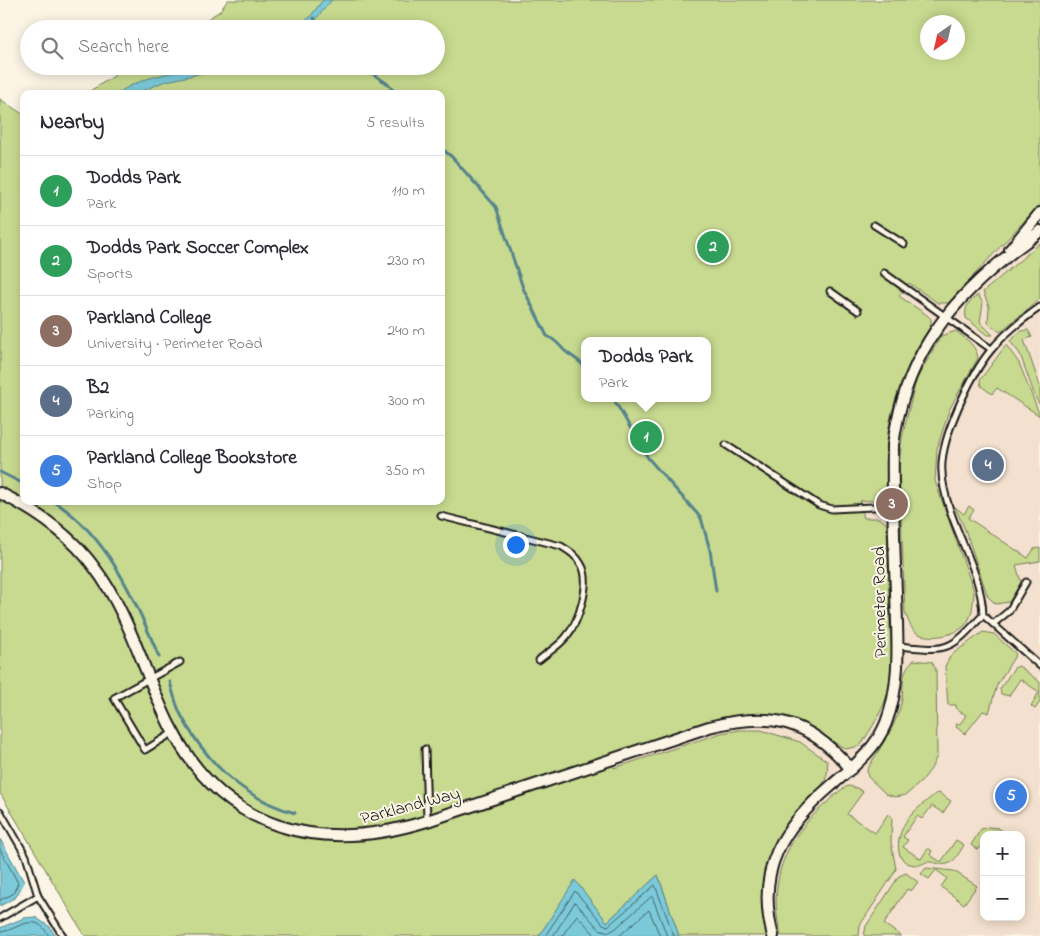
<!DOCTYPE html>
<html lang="en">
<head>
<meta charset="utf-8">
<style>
  :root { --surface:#fff; --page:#f2f2f3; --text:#2b2b33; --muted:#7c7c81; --line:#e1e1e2; --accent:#0f766e }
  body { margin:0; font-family:"Indie Flower",sans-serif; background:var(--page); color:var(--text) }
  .controls { position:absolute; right:15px; bottom:15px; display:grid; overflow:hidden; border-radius:10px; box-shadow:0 2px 12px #0003 }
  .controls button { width:45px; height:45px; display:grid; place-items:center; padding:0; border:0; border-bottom:1px solid var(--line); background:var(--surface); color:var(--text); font:25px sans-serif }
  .compass { position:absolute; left:920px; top:15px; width:45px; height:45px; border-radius:50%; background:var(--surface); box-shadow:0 2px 12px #0003; rotate:214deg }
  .you { position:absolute; left:515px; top:544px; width:18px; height:18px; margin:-12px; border:4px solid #fff; border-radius:50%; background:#1a73e8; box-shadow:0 0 0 8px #1a73e833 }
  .badge { display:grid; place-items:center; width:32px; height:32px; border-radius:50%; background:var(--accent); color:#fff; font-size:16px; font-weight:700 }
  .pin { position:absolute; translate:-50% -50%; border:2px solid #fff; box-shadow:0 1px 5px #0006 }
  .popup { position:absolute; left:581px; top:337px; width:130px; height:65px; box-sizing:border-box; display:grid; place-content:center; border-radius:10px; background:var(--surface); filter:drop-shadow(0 1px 4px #0005); font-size:16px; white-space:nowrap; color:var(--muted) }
  .popup b { font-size:19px; color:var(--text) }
  .popup::after { content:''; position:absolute; left:50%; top:100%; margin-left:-10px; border:10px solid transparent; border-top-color:var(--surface) }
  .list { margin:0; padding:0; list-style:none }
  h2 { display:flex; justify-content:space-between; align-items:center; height:65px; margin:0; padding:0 20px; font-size:21px }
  h2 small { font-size:16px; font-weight:400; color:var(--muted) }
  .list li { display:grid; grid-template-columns:32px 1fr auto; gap:15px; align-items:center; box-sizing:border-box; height:70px; padding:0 20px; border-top:1px solid var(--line) }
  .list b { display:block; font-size:19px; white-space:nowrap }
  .list p { margin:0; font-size:16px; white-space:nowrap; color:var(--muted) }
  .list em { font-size:16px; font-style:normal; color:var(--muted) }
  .icon { flex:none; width:28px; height:28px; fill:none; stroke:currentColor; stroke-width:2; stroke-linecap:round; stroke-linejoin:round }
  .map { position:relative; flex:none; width:1040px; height:936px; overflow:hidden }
  .search { position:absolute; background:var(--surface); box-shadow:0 2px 12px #0003; left:20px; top:20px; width:425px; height:55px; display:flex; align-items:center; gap:12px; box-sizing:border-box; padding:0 18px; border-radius:28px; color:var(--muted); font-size:19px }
  .panel { position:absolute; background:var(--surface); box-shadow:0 2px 12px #0003; left:20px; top:90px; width:425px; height:415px; border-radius:10px }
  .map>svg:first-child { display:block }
  .built { fill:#f4e0ce; fill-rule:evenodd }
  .green { fill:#c8da8f; stroke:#727b56; fill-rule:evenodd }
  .water { fill:#7ccad9; stroke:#56848d }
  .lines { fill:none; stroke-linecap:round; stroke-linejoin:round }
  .shore { stroke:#426268; stroke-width:1 }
  .stream { stroke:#56848d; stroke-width:3 }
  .lane-casing { stroke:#1c1c1c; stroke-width:9 }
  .street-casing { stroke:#1c1c1c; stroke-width:14 }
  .lane { stroke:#fcf5e5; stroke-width:5 }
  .street { stroke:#fcf5e5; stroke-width:10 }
  .labels { text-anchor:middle; stroke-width:4; stroke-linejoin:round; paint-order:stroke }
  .street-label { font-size:18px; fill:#1c1c1c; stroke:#fcf5e5 }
</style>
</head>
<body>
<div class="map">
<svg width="1040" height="936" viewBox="0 0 1040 936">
  <rect width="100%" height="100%" fill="#fcf5e5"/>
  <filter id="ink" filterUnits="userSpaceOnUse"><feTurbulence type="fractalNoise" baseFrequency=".02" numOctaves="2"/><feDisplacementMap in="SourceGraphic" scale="10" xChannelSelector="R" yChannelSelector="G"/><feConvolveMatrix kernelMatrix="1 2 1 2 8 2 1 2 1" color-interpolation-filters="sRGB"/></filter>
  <g filter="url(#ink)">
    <path class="built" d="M1040 62V936H469L607 756 726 529ZM984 835H1021V917H984Z"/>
    <path class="green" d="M228 0H1040V204L948 303H938L909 283 899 296 927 315 931 319V325C912 358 893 394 888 433 886 452 889 479 885 495L881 500 860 501 864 518H879L887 524C888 558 889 593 890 627 891 647 894 669 889 688 884 709 872 728 860 746L846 749 797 722 775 716 748 714 715 721 607 756 614 768 721 733 740 730H761L800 742 827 761C832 789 804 800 790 819 765 850 754 898 767 936H679L658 875 607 922 575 881 539 936H85L0 793V99L24 115V501H441V94H85L130 66H436V29H192L220 11ZM928 22H958V52H928ZM585 341H707V398H585Z
      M1040 243V299L1000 332 988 323 989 306 983 292Z
      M978 295 983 303 980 322 993 335H987L966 318C964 306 969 302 978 295Z
      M1028 330 1032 337 1024 340 1040 386V405L1036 399 1020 354 1010 341 1021 331Z
      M956 331C966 339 976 345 978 358L949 410 937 449 935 481 974 591C973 602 973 617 965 625 956 636 929 640 917 633 910 629 908 619 905 612L899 466 902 438 916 380 941 336Z
      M1006 345 1019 363 1040 416 997 388 992 394 981 386 980 380Z
      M969 506 974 510 968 518 1028 558 1034 549 1040 548V561L1016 565 1021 582 1009 602 996 604 988 597 966 532 955 507 964 514Z
      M983 632 994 634 1016 654 997 685 989 713 983 711 965 734 956 727 957 723 960 724 966 715 957 710 956 705H948L945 666 951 655Z
      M914 660 932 662 936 670 937 756 931 769 921 782 906 795 895 797 886 794 868 777 867 770C879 748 895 729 901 704 905 688 899 671 914 660Z
      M1019 666 1040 682V702L1035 709 1031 706 1039 692 1020 679 1009 696 1001 694 1000 689 1014 668Z
      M848 786 857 788 863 792 847 814 875 833 888 814 892 817 891 842 896 869 893 875 860 925 859 936H781C767 883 784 840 824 805 832 798 839 790 848 786Z
      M939 793 951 801 943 813 932 806 922 819 917 816 903 837 908 840 903 847 921 859 928 848 932 851 930 855 941 862 956 840 964 845C960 851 956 860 950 863 942 867 934 861 927 862 923 863 920 866 916 865 891 864 897 834 907 820 914 810 926 802 935 794Z
      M988 827 998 828 1008 835H984V841L978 850 971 845 981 829Z
      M926 868 954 871 977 886 964 904 941 887 947 878 936 870 929 879 921 874Z
      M906 873 918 882 911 891 907 889 884 924 901 936H864L866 926 870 920 899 876Z"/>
    <path class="water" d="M323 0H332L308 28 295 29 310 17Z
      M202 66H233L163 82 135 94H117C141 76 173 73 202 66Z
      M0 839 24 882 16 897 0 906Z
      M658 875 679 936H539L575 880 607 922Z
      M35 917 50 927 55 936H0V928L24 918Z"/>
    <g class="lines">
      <path class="shore" d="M0 849 18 883 13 894 0 900
        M0 932C20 930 34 909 49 936
        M545 936 575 891 603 924 608 926 655 885 674 936
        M553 936 575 902 599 929 609 932 615 929 652 896 667 936
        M562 936 577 915 596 936
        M619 936 649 910 660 936"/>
      <path class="stream" d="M314 18 321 29
        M361 66 388 84 396 94
        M441 148 452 157 496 207 523 288 547 336C556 340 558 344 565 351 572 357 579 360 585 367
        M613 398 648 458 701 518 710 550 716 591
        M0 472 24 484
        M53 501C107 534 136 601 159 657
        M170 682C173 693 176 705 181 715 205 761 244 799 295 813"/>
      <g class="lane-casing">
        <path id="lane" d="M874 225 904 244
          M884 273 991 349
          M830 291 858 311
          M726 445 819 505 832 509 893 506
          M441 516 561 546C569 551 576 555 581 564 592 581 579 622 566 637 559 646 548 652 539 660
          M983 615 1040 666
          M993 624 1009 611 1026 582
          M898 646C948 651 949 652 983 615 982 578 961 544 950 510 946 498 942 484 942 472 939 441 971 374 991 350 1004 334 1023 319 1040 307
          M174 732 145 750 114 698 180 662
          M425 749 427 821
          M0 811 26 856 38 896 63 936
          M0 918 38 896"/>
      </g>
      <g class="street-casing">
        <path id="street" d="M1010 250 1040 213
          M0 493C36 511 70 534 94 567 130 614 144 674 170 726 224 832 320 854 427 821L709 727C771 711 808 719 851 769
          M773 936C755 869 783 827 832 785 854 766 875 750 886 723 902 681 897 636 896 592 894 543 892 494 893 445 904 364 941 310 1004 259 1015 249 1028 241 1040 231"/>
      </g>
      <use href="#lane" class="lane"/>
      <use href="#street" class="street"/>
    </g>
  </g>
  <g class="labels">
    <g class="street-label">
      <text transform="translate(879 602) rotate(-91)" y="6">Perimeter Road</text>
      <text transform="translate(410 805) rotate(-15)" y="6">Parkland Way</text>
    </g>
  </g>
</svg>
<div class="controls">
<button>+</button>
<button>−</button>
</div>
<svg class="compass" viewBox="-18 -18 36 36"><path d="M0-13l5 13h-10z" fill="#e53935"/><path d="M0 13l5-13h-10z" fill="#7c7c81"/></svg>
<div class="you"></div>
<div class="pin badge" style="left:646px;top:437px;background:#2e9e5b">1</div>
<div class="popup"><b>Dodds Park</b>Park</div>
<div class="pin badge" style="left:713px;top:247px;background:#2e9e5b">2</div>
<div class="pin badge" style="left:892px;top:504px;background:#8d6e63">3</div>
<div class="pin badge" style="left:988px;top:465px;background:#5c6f8a">4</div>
<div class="pin badge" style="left:1011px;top:796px;background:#3f7fe0">5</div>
<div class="search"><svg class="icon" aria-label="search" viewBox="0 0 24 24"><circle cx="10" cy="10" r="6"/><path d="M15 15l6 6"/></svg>Search here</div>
<section class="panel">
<h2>Nearby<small>5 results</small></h2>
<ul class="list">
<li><span class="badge" style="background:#2e9e5b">1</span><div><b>Dodds Park</b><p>Park</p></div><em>110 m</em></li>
<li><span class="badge" style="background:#2e9e5b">2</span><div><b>Dodds Park Soccer Complex</b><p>Sports</p></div><em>230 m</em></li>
<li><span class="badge" style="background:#8d6e63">3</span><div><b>Parkland College</b><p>University · Perimeter Road</p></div><em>240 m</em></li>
<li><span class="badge" style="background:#5c6f8a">4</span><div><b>B2</b><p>Parking</p></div><em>300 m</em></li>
<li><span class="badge" style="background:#3f7fe0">5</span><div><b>Parkland College Bookstore</b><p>Shop</p></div><em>350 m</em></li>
</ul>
</section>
</div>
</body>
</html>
